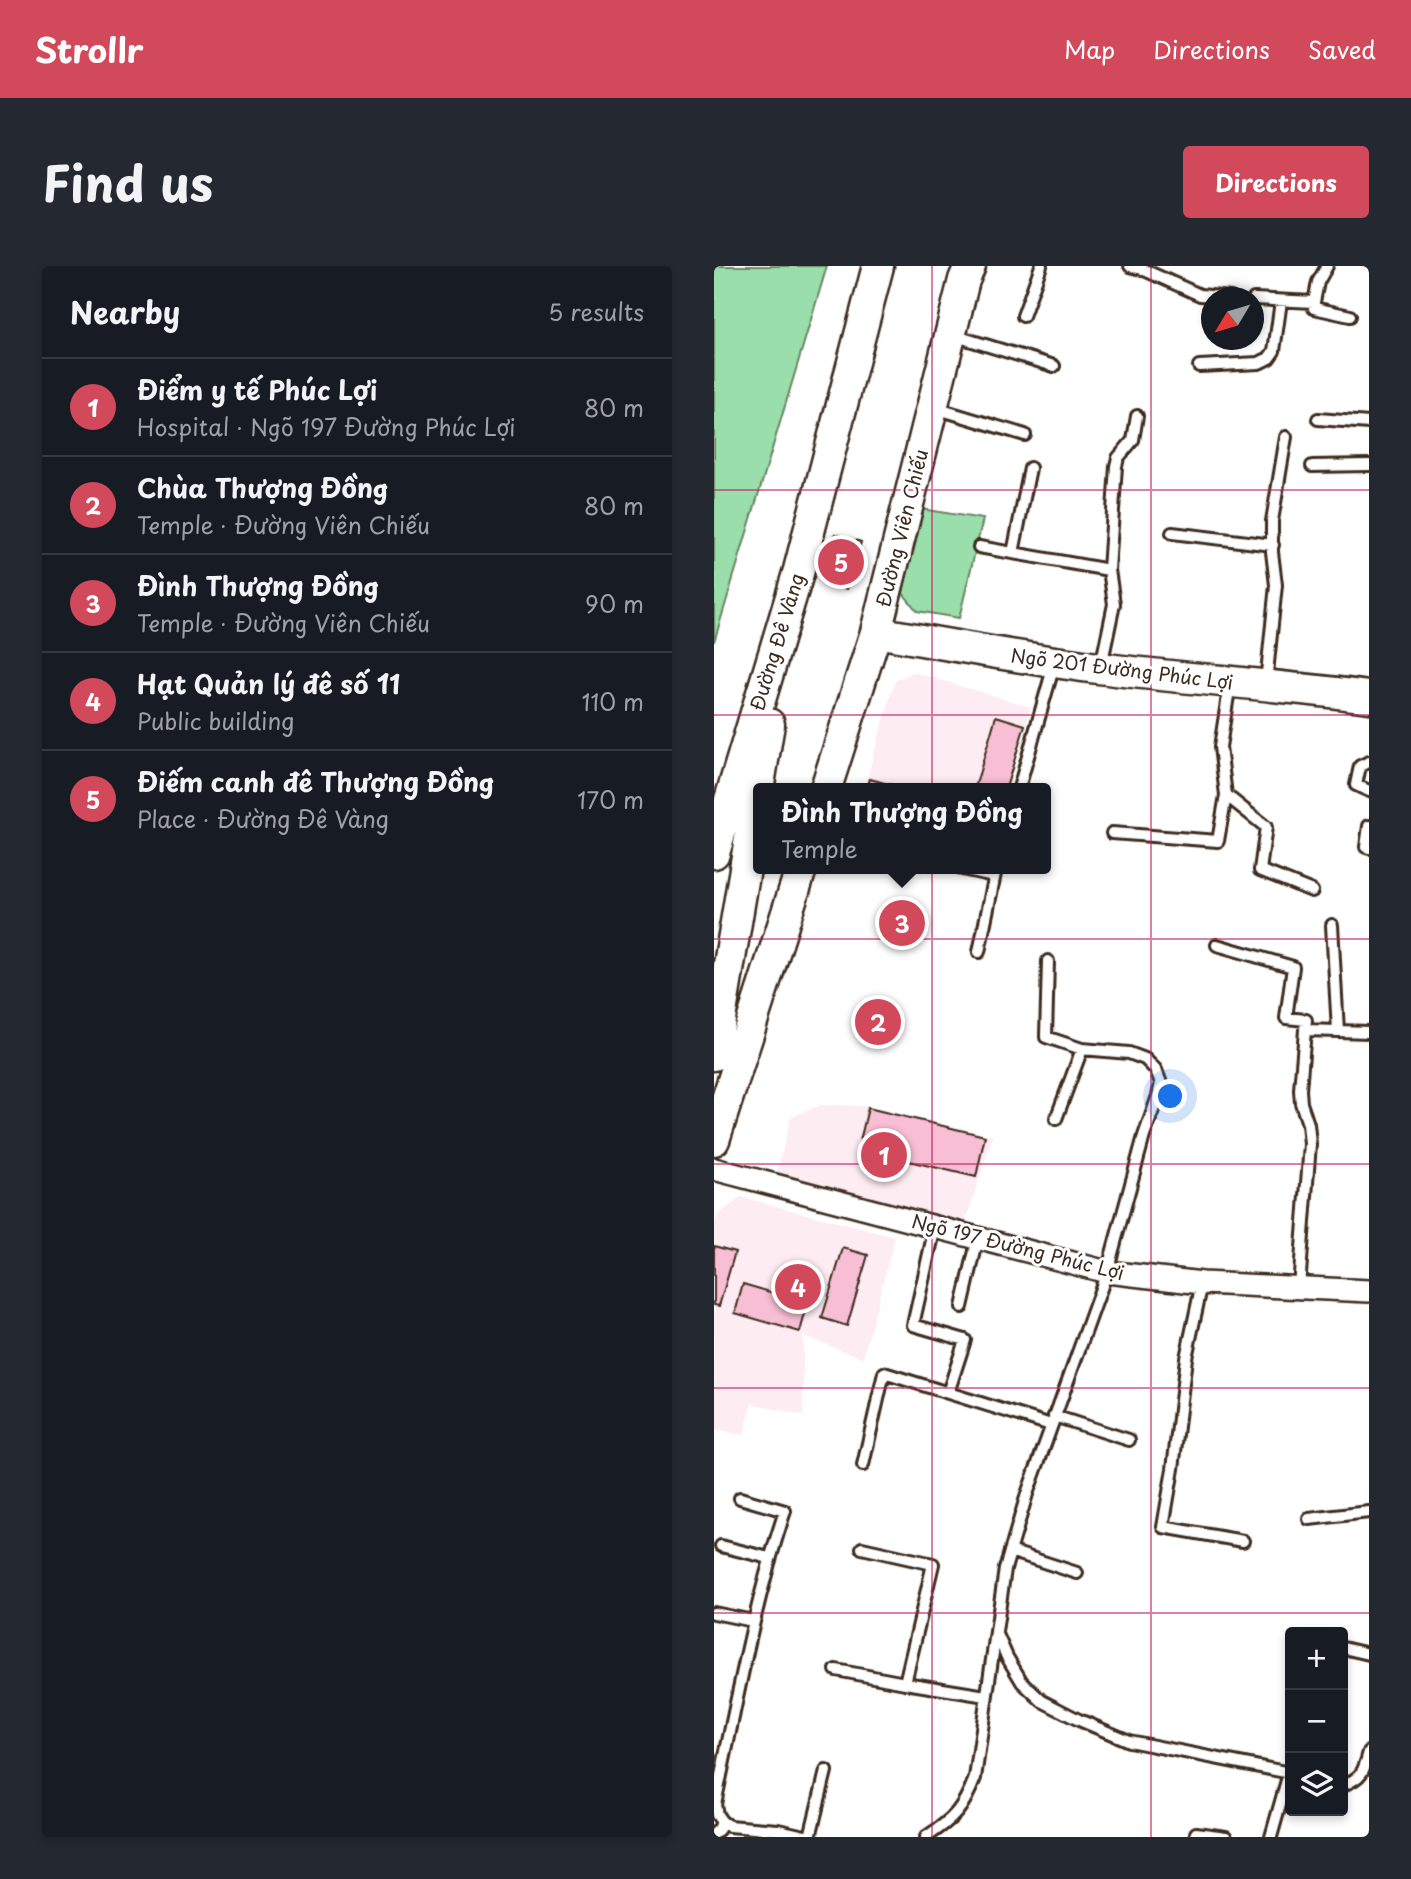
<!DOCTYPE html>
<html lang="en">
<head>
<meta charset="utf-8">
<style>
  :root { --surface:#171b24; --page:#242831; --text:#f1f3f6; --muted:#9ea1a6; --line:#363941; --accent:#d1495b }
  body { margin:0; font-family:"Playpen Sans",sans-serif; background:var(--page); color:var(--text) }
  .controls { position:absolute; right:21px; bottom:21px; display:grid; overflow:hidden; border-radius:7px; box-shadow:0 4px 10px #0003 }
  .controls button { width:63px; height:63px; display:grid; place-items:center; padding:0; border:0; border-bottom:2px solid var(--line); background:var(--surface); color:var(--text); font:35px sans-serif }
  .compass { position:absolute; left:487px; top:21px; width:63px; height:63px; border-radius:50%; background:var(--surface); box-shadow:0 4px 10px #0003; rotate:232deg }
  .you { position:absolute; left:457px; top:831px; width:24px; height:24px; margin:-18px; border:5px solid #fff; border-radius:50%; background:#1a73e8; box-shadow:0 0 0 10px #1a73e833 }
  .badge { display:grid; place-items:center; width:46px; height:46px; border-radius:50%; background:var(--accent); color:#fff; font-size:23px; font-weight:700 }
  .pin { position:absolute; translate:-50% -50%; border:4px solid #fff; box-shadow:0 2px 7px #0006 }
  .popup { position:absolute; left:39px; top:517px; width:298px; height:91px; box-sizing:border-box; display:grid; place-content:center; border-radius:7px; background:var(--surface); filter:drop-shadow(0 2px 5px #0005); font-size:23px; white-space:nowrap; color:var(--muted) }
  .popup b { font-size:26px; color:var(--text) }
  .popup::after { content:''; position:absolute; left:50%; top:100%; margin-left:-14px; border:14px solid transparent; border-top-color:var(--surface) }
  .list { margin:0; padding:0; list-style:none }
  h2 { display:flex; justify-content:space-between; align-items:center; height:91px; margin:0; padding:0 28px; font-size:30px }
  h2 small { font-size:23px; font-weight:400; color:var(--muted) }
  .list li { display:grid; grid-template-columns:46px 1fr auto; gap:21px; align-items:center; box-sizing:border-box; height:98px; padding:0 28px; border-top:2px solid var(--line) }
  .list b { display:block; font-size:26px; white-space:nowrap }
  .list p { margin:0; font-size:23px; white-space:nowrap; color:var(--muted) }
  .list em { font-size:23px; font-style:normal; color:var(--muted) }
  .icon { flex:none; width:38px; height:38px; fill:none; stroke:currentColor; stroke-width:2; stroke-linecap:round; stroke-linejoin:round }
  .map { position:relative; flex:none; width:655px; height:1571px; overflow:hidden; border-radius:7px }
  header { display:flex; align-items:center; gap:42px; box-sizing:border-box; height:98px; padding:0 35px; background:var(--accent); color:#fff }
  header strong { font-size:33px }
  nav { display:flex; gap:38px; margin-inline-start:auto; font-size:24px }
  .intro { display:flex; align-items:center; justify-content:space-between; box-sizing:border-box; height:168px; padding:0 42px }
  h1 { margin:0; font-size:49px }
  .button { padding:18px 32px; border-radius:7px; background:var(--accent); color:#fff; font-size:24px; font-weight:700 }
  main { display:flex; gap:42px; padding:0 42px }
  aside { flex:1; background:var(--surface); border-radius:7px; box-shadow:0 4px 10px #0003 }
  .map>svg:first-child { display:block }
  .built { fill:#fdecf2 }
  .green { fill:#99deab; stroke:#6a8464; stroke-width:2 }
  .building { fill:#f8bfd4; stroke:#3b2a1e; stroke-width:2 }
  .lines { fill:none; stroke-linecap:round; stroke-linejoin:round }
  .lane-casing { stroke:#3b2a1e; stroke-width:16 }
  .street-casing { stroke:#3b2a1e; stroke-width:26 }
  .secondary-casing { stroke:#3b2a1e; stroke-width:35 }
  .lane { stroke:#fff; stroke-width:10 }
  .street { stroke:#fff; stroke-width:21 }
  .secondary { stroke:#fff; stroke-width:30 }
  .grid { fill:none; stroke:#c2185b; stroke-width:2; stroke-opacity:0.55 }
  .labels { text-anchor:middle; stroke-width:6; stroke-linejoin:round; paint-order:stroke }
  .street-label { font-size:19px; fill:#3b2a1e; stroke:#fff }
</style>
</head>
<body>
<header>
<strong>Strollr</strong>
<nav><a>Map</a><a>Directions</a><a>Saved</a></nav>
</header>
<div class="intro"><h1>Find us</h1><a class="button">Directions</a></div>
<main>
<aside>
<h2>Nearby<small>5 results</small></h2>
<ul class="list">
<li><span class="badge">1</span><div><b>Điểm y tế Phúc Lợi</b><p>Hospital · Ngõ 197 Đường Phúc Lợi</p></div><em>80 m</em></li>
<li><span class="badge">2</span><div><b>Chùa Thượng Đồng</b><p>Temple · Đường Viên Chiếu</p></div><em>80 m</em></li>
<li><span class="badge">3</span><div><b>Đình Thượng Đồng</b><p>Temple · Đường Viên Chiếu</p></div><em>90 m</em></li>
<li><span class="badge">4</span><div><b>Hạt Quản lý đê số 11</b><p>Public building</p></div><em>110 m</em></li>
<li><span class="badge">5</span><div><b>Điếm canh đê Thượng Đồng</b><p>Place · Đường Đê Vàng</p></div><em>170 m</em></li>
</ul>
</aside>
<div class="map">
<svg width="655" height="1571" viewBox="0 0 655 1571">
  <rect width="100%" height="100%" fill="#fff"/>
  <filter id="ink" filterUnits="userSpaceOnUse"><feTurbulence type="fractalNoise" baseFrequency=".0143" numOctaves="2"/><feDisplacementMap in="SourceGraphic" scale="14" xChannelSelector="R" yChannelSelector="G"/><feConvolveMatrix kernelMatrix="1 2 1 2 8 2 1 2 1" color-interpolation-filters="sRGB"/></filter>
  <g filter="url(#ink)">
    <path class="built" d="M199 406 317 441 294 522H150L181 415Z
      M107 839 152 840 279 870 251 957 62 909 77 851Z
      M27 931 181 971 149 1092 89 1070V1150L38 1137 30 1169 0 1164V961L3 950Z"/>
    <path class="green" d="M0 0H113L0 376Z
      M207 243 269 253 245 352 203 345 189 327Z"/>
    <path class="building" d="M121 268 147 276 133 323 107 315Z
      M282 450 311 459 292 522H261Z
      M156 513 189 522H153Z
      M154 842 271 870 262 911 144 883Z
      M0 980 21 986 5 1040 0 1039Z
      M129 982 154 989 133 1060 108 1052Z
      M29 1018 94 1037 86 1066 21 1047Z"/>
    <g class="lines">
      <g class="lane-casing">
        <path id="lane" d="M416 0 428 3 486 29 517 32
          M540 33 600 36 604 16 613 0
          M600 36V42L636 50
          M309 50 327 0
          M239 69 340 100
          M485 100 545 97 555 92 560 85 567 35
          M221 142 311 169
          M604 153 655 157
          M598 200 655 199
          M458 267 559 279
          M265 281 395 304
          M299 287 316 202
          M387 400 400 338 395 304 402 200 404 192 419 174 423 150
          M552 417 562 319 558 286V255L572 171
          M655 496 646 500 642 519 655 525
          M305 522 340 399
          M512 529 552 561 546 604 598 625
          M655 560 652 581 655 582
          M398 567 504 575 512 529 506 481 516 417
          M248 603 280 610
          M503 679 579 701 572 752 592 754 591 764
          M265 686 282 603
          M624 765 655 766
          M342 853 368 783
          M221 961 199 1059 251 1074 234 1127
          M488 1017 472 1092 459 1203 449 1261 529 1275
          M585 1021 596 878 594 858 587 837 586 824 591 764 624 765 618 659
          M248 1041 264 972
          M340 1150 415 1174
          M149 1199 170 1107 337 1159
          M26 1232 71 1245C39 1341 22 1440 1 1538L3 1549 8 1556 15 1560 64 1564 95 1571
          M595 1253 655 1246
          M7 1280 55 1292
          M148 1282 219 1298 191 1417 272 1430
          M296 1285 363 1307
          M0 1347 39 1355
          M282 1366 293 1391 308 1416 328 1435 365 1454 415 1475 576 1507
          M629 1382 655 1388
          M122 1404 191 1417
          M629 1519C648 1512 650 1505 655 1486
          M482 1567 512 1571
          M0 1568 5 1563 8 1556
          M96 1571 112 1505
          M212 1571C240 1553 249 1543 261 1512L291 1303 313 1228 393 1006 430 870 444 830 447 817 442 804 431 793 415 787 368 783 332 771 334 695
          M557 1571 575 1507"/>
      </g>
      <g class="street-casing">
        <path id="street" d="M0 903 393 1006 488 1017 655 1025"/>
      </g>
      <g class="secondary-casing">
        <path id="secondary" d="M162 366C236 379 310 393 384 402 474 413 565 419 655 431
          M112 522 162 366 250 14 256 0
          M0 587 85 304 164 0
          M0 789 55 458
          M0 874 87 603"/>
      </g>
      <use href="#lane" class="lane"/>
      <use href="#street" class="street"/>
      <use href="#secondary" class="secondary"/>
    </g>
  </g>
  <path class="grid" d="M218 0V1571M437 0V1571M0 224H655M0 449H655M0 673H655M0 898H655M0 1122H655M0 1347H655"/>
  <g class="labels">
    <g class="street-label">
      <text transform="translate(188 262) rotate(-76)" y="7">Đường Viên Chiếu</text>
      <text transform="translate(63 376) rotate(-73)" y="7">Đường Đê Vàng</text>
      <text transform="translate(408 403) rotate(7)" y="7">Ngõ 201 Đường Phúc Lợi</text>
      <text transform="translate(304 981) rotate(14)" y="7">Ngõ 197 Đường Phúc Lợi</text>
    </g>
  </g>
</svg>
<div class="controls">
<button>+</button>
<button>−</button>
<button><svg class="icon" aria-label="layers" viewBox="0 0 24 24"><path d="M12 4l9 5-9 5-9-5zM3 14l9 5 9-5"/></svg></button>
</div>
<svg class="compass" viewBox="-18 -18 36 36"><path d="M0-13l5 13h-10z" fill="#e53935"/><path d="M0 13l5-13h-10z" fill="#9ea1a6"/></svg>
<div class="you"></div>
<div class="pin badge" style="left:170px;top:889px">1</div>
<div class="pin badge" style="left:164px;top:756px">2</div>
<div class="pin badge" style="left:188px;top:657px">3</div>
<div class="popup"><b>Đình Thượng Đồng</b>Temple</div>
<div class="pin badge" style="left:84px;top:1021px">4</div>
<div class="pin badge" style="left:127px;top:296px">5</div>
</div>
</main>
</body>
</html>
